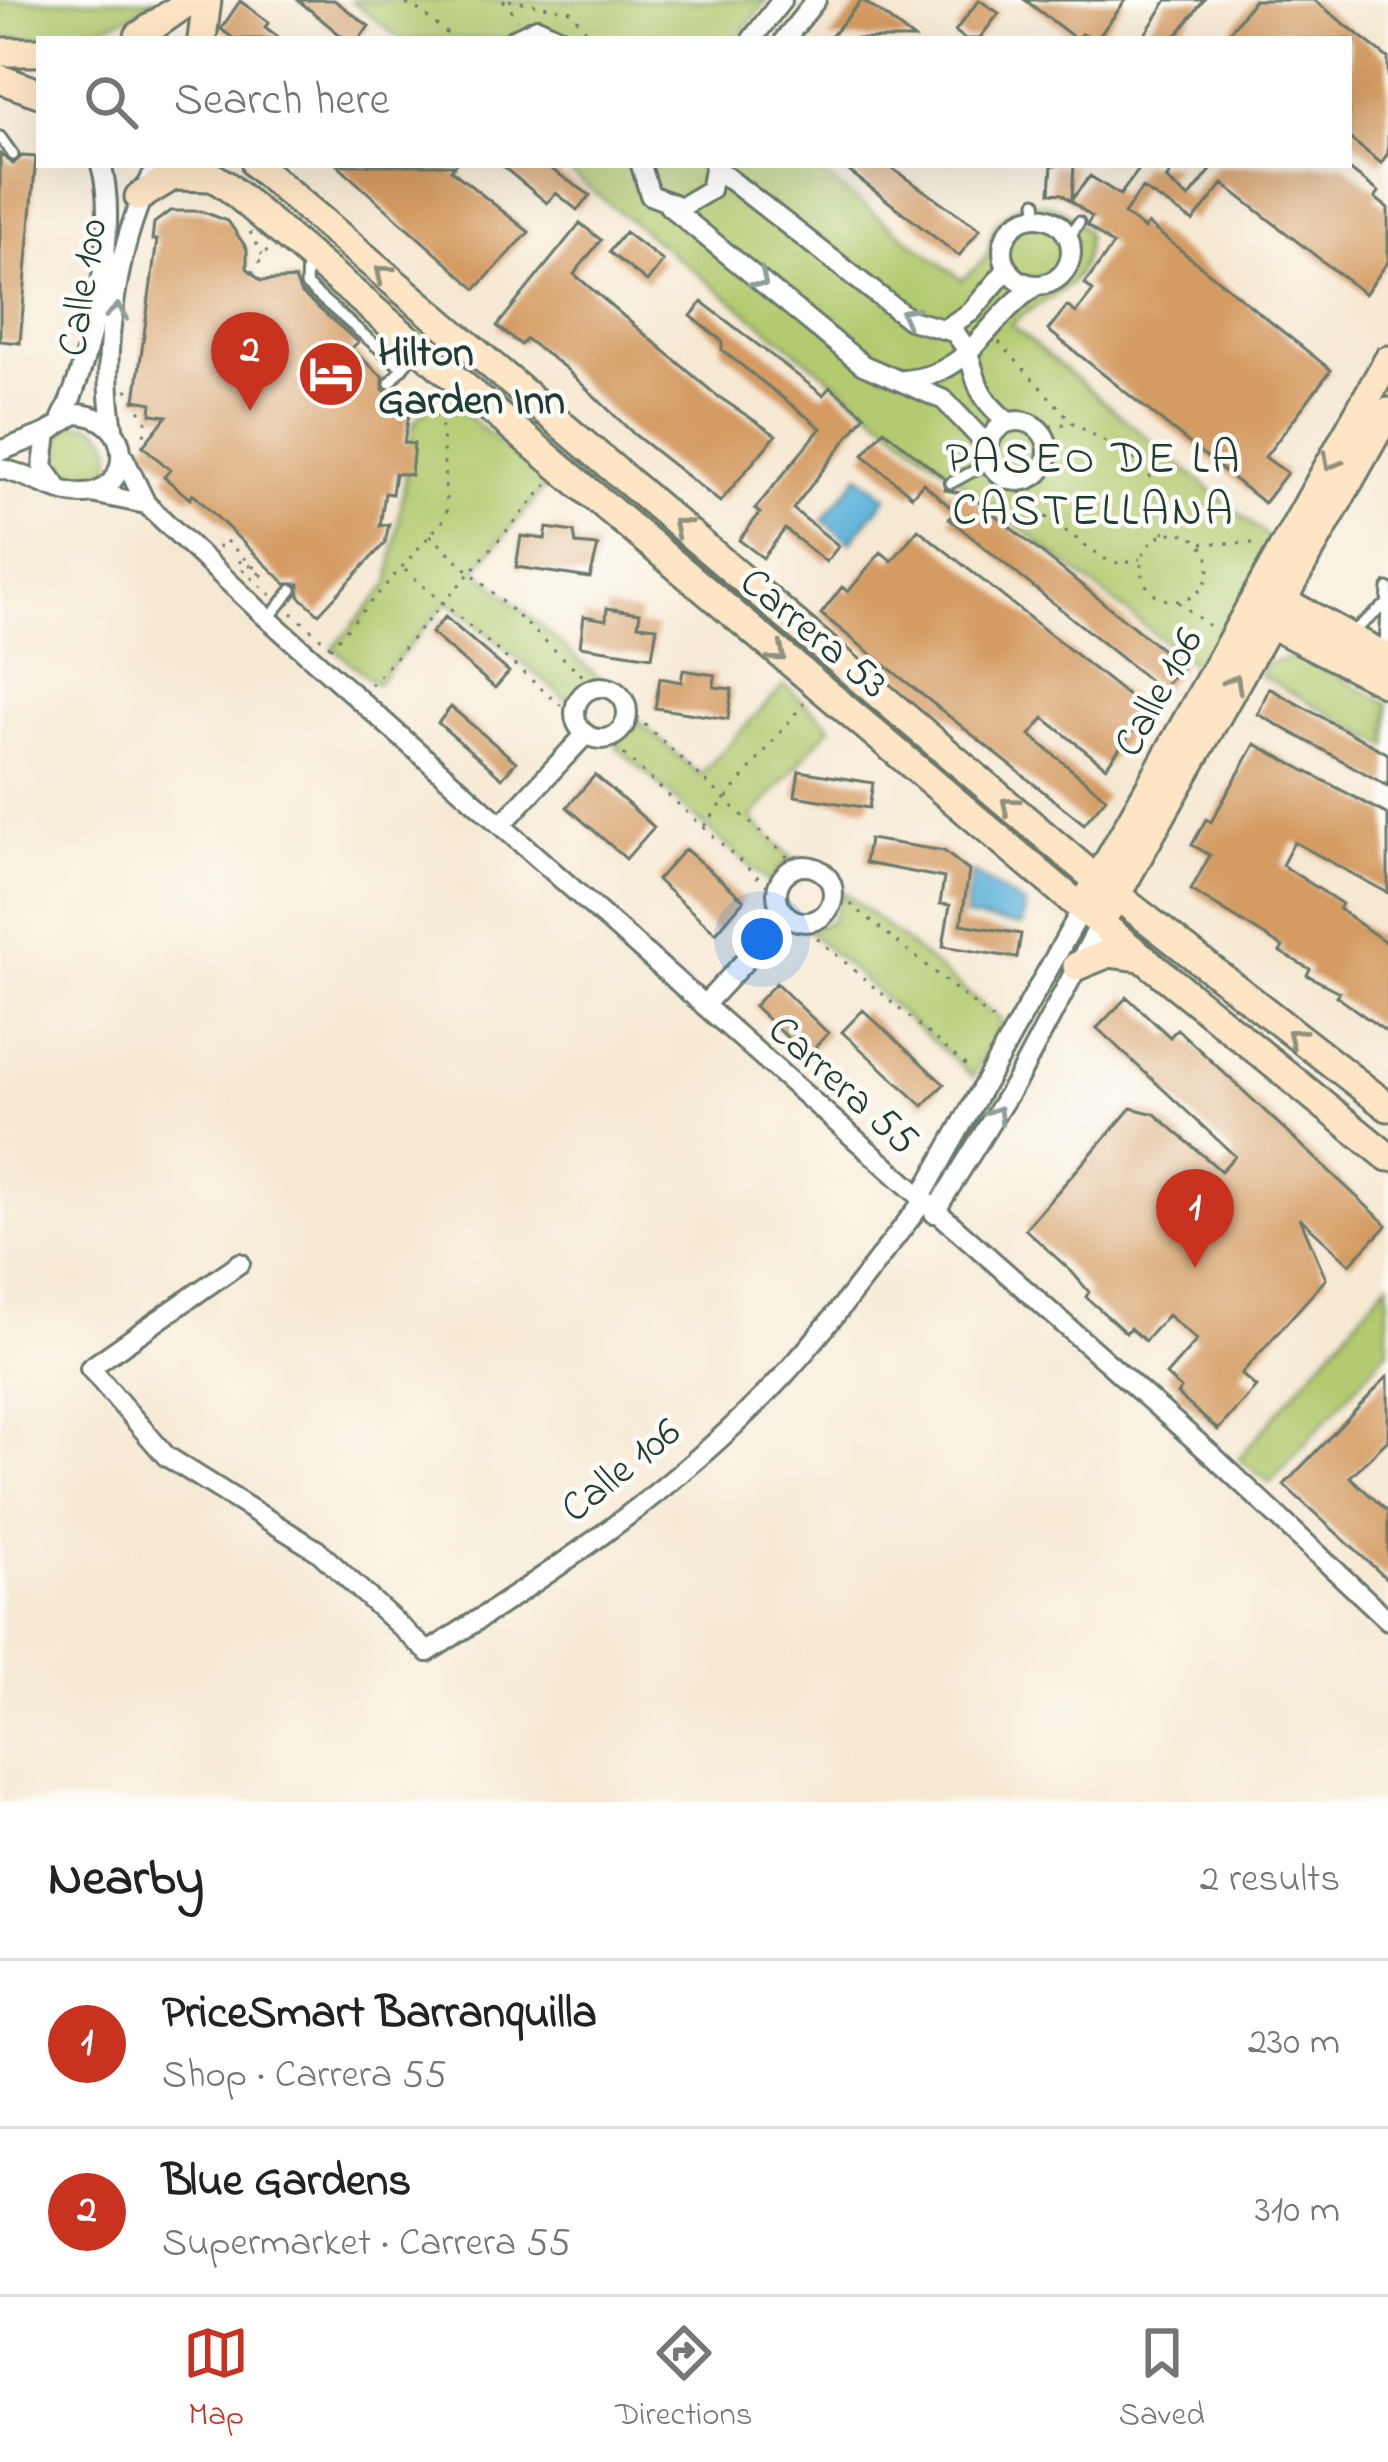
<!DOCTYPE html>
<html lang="en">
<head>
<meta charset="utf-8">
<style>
  :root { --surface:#fff; --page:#f2f2f2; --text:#222; --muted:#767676; --line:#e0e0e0; --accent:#c8321e }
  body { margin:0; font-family:"Indie Flower",sans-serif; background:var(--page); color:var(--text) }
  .you { position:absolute; left:762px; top:939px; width:42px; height:42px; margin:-30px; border:9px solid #fff; border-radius:50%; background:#1a73e8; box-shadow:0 0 0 18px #1a73e833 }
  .badge { display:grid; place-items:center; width:78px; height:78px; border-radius:50%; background:var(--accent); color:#fff; font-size:39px; font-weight:700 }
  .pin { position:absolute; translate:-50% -99px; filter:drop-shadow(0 3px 6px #0008) }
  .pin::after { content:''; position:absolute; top:63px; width:42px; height:36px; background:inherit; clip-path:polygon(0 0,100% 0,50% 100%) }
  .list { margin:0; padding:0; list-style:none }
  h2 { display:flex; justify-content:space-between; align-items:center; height:156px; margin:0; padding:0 48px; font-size:51px }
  h2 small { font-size:39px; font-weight:400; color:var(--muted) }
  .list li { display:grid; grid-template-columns:78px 1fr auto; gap:36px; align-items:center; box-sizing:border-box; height:168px; padding:0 48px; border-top:3px solid var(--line) }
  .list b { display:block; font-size:45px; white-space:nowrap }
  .list p { margin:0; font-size:39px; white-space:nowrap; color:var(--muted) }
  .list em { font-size:39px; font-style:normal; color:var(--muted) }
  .icon { flex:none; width:66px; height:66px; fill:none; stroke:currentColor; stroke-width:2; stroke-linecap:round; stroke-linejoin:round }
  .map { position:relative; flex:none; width:1388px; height:1802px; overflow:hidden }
  .search { position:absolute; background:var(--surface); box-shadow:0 12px 48px #0002; left:36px; right:36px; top:36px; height:132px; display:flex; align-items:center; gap:30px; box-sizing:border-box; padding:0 42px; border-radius:0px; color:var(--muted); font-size:45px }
  .sheet { height:492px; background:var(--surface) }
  nav { display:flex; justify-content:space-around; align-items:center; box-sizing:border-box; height:168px; border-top:3px solid var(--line); background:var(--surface); font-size:33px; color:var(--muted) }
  nav a { display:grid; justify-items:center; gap:6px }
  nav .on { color:var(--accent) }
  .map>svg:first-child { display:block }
  .green { fill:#b3ca6f; stroke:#698452; stroke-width:3 }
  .water { fill:#5fb3db; stroke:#3f7888; stroke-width:3 }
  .building { fill:#d49b62 }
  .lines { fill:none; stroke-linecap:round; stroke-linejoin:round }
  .lane-casing { stroke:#6a796c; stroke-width:15 }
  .street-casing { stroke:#6a796c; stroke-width:24 }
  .secondary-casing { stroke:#6a796c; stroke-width:33 }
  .path { stroke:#6a796c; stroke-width:3; stroke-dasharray:3 9; stroke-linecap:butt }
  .lane { stroke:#fff; stroke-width:9 }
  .street { stroke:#fff; stroke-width:18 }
  .secondary { stroke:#fde5c5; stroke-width:27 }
  .oneway { stroke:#8e917c }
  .oneway2 { stroke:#8f9e9a }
  .labels { text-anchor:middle; stroke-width:9; stroke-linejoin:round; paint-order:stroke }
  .street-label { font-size:42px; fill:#1f3d34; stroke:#fdfcf7 }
  .poi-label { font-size:42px; font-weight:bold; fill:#1f3d34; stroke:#fdfcf7; text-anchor:start }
  .neighbourhood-label { font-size:45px; letter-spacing:3px; fill:#1f3d34; stroke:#fdfcf7 }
</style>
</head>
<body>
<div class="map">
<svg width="1388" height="1802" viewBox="0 0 1388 1802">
  <rect width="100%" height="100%" fill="#fdfcf7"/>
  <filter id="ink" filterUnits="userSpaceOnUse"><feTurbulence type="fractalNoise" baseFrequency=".00833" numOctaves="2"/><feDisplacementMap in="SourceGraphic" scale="24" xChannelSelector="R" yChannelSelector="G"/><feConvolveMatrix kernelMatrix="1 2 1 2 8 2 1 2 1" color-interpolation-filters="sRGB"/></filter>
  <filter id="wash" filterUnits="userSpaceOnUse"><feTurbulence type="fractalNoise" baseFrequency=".004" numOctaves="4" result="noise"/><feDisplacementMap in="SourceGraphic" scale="48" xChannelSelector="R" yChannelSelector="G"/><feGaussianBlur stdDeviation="2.7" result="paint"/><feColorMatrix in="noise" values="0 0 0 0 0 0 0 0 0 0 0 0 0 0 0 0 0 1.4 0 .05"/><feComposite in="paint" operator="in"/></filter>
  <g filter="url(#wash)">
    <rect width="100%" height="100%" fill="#f6e9d3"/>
    <path class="green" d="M0 0H155C107 34 58 40 0 38Z
      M351 0H767L737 39H400Z
      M560 165H810L962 280C970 272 985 262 988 252 992 241 989 233 997 224 1024 188 1065 202 1087 233 1087 296 1048 290 1011 325L1271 540 1204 673Z
      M440 393 548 484 476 569 599 678 571 703 448 601 376 684 333 648 389 584 414 422Z
      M52 454a30 30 0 1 1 60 0a30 30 0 1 1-60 0Z
      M1300 656 1388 704V746L1260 675 1267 663Z
      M784 685 831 726 751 819 794 860 780 867 770 884 616 746 637 720 700 775Z
      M844 892 1002 1021 973 1077 808 931 831 921Z
      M1388 1282V1350L1270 1483 1239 1458Z"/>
    <path class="water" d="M859 475 887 497 850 542 823 520Z
      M972 872 1025 906 1022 926 965 917Z"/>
    <g id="blocks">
      <path class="building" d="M298 0H334L369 26 359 39H345Z
        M862 0 882 14 914 39H829Z
        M979 0 999 13 979 39H965L955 31Z
        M1025 0H1126L1097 39 1081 34 1076 39Z
        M1167 0H1204L1174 39H1142Z
        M1254 0H1314L1388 58V153L1381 163 1349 138V39H1224Z
        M240 1 269 22 265 27 281 39H234L221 29Z
        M0 154 13 164 22 156 36 157 20 343 0 341Z
        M337 165H455L451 170 529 232 476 289Z
        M501 165H545L590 195 577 210 556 193 547 203Z
        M841 165H887L980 229 959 256Z
        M1052 165H1074L1072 199 1090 176 1120 195 1142 165H1176L1166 179 1189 198 1215 165H1344L1379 192 1375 198 1388 208V262L1365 294 1223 184 1193 221 1142 188 1124 214 1144 229 1148 224 1331 370 1265 457 1287 473 1264 503 1048 330 1067 306 1076 313 1093 291 1085 284 1113 245 1087 225 1092 217 1062 194 1050 193Z
        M170 211H201L228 221 247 249V268L261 281 295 279 300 292 358 342 351 349 383 377V389L410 409 404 443 414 444 411 475 395 473 392 494 385 493 380 526 389 524 385 543 319 614 299 596V584H286L193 494 190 499 164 477 170 470 143 446 167 416 151 414 152 403 135 400 157 240H152L154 223Z
        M580 223 601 240 574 274 716 395 776 435 720 502 635 435 564 367 526 339 521 345 497 326Z
        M625 232 663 261 647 282 609 252Z
        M702 302 823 395 830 387 865 415 793 509 839 546 826 562 785 529 763 558 739 540 760 513 755 509 821 428 722 350V341L691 316Z
        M884 430 944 478 945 490 970 495 1182 666 1161 690 949 519 956 512 923 483 912 496 863 455Z
        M547 528 574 532 576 544 598 546 590 578 516 567 521 536 545 539Z
        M918 529 1147 711 1106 767 1044 718 1030 735 1106 798 1084 824 821 614 842 587 848 592 881 552 892 561Z
        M607 608 640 613 638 625 657 627 652 657 580 646 584 616 606 620Z
        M445 617 509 672 495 688 431 633Z
        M683 670 715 675 714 687 732 689 728 719 655 708 660 678 681 682Z
        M1269 688 1388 754V786L1258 714Z
        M451 707 516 762 502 778 438 723Z
        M1255 744 1388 815V893L1294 842 1282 865 1342 904 1339 909 1388 944V1033L1336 996 1339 992 1307 975 1310 969 1280 952 1283 947 1191 890 1210 855 1192 845 1206 819 1211 822Z
        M799 771 873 783 869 808 795 796Z
        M595 775 654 827 626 859 567 807Z
        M869 839 944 851 969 871 961 924 1021 934 1017 958 943 946 950 905 940 904 944 878 865 863Z
        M685 849 744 900 716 933 657 880Z
        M776 983 828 1033 807 1056 754 1006Z
        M1127 997 1170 1037 1177 1029 1387 1225 1350 1264 1300 1218 1326 1279 1241 1374 1256 1387 1218 1430 1177 1394 1181 1389 1166 1375 1197 1340 1168 1315 1145 1341 1130 1328 1126 1333 1086 1297 1089 1292 1072 1272 1025 1229 1131 1108 1155 1114 1221 1171 1235 1156 1097 1028Z
        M863 1010 944 1084 923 1106 842 1032Z
        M1388 1376V1440L1350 1477 1388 1512V1580L1284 1485Z"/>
    </g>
  </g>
  <g filter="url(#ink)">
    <use href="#blocks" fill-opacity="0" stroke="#6a796c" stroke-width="3"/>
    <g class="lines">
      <g class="lane-casing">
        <path id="lane" d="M0 137 13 155
          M1036 202 1038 217
          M1069 238 1079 222
          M307 259 306 285 402 368
          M390 383 417 350
          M951 483 990 462
          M268 619 292 590
          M1350 634 1383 607
          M1385 648 1388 588"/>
      </g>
      <g class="street-casing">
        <path id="street" d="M514 39 537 28 561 39
          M752 39 782 0
          M785 39 816 0
          M641 165 650 195 681 207 710 190 715 165
          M715 168 910 320 954 332C984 366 962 385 1008 422
          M669 206 863 365 944 400 988 446
          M1003 251a34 34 0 1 1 68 0a34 34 0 1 1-68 0Z
          M946 328 971 312 1008 268
          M904 380C971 376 984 320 1037 285
          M62 418C91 362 120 226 101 165
          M988 451a30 30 0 1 1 60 0a30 30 0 1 1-60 0Z
          M113 428C99 352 119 231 158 165
          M0 451 47 433
          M122 454 146 504 268 619 1212 1455 1388 1620
          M0 469C27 473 55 493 81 494 134 495 137 415 75 414L47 433 43 467 56 485
          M92 493 146 504
          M575 713a26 26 0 1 1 52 0a26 26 0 1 1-52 0Z
          M503 823 586 734
          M777 894a28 28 0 1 1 56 0a28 28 0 1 1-56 0Z
          M704 1005 787 916
          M920 1199 1082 909
          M934 1213 1017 1080 1100 924
          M240 1263 90 1368 166 1456 318 1551 428 1652C557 1570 679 1488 784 1375 834 1321 877 1259 923 1202"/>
      </g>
      <g class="secondary-casing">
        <path id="secondary" d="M139 36 191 0
          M202 39 207 0
          M0 52H39
          M0 79 39 93
          M194 165 227 186 1073 901 1388 1157
          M256 165 1098 881 1388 1107
          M139 197 173 176 212 177
          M1265 591 1388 658
          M1253 615 1388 684
          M1089 896 1388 360
          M1108 910 1388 412
          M1077 966 1109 953 1142 957"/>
      </g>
      <path class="path" d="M395 0 416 8 454 39
        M503 0 518 19
        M509 0 571 11 592 39
        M250 232 262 255
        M252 273 269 248
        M999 342 1073 423 1144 465 1169 514 1163 536
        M127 389 146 421 142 452
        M1038 428 1072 423
        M1016 481 1025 502 1105 559 1121 564 1140 559
        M1141 567a34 34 0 1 1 68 0a34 34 0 1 1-68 0Z
        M430 535 596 688
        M1202 543H1258
        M218 548 225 540 265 578 242 560 238 563
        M242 569 271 595
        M405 570 575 718
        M1178 602 1213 629
        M292 613 330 646
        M330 648 447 516 440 396
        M371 685 547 485
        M627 708 798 867
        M606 738 776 894
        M704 826 804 703
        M832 889 997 1023
        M799 923 970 1069"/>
      <use href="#lane" class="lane"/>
      <use href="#street" class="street"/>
      <use href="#secondary" class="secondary"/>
    </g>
    <defs><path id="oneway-chevron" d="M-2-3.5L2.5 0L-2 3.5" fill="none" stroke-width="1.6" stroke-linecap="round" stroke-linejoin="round" transform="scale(3)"/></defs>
    <g class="oneway">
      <use href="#oneway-chevron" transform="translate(383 273) rotate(-140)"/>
      <use href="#oneway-chevron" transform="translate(1331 462) rotate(119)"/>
      <use href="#oneway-chevron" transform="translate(680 526) rotate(-140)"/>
      <use href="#oneway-chevron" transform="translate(778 654) rotate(40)"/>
      <use href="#oneway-chevron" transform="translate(1234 683) rotate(-61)"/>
      <use href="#oneway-chevron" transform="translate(1009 805) rotate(-140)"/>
      <use href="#oneway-chevron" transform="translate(1295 1036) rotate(-142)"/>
    </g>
    <g class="oneway2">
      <use href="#oneway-chevron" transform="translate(760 280) rotate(39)"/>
      <use href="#oneway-chevron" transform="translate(117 312) rotate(-82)"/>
      <use href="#oneway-chevron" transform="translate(908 315) rotate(-151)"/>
      <use href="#oneway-chevron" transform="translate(996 1114) rotate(-58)"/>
    </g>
  </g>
  <defs>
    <g id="hotel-disc" transform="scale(3.45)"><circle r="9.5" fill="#c8321e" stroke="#fdfcf7"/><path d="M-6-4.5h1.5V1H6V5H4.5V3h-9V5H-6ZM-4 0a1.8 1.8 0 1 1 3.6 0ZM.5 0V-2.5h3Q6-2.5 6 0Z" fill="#fff"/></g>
  </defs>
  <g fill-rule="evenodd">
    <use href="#hotel-disc" x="331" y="374"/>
  </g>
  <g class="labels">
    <g class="street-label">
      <text transform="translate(80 287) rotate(-81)" y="15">Calle 100</text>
      <text transform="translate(816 631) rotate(40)" y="15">Carrera 53</text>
      <text transform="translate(1156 691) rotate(-61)" y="15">Calle 106</text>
      <text transform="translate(845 1083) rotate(42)" y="15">Carrera 55</text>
      <text transform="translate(619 1468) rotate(-39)" y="15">Calle 106</text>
    </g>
    <g class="poi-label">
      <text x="378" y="365">Hilton<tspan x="378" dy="48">Garden Inn</tspan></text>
    </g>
    <g class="neighbourhood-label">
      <text x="1094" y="472">PASEO DE LA<tspan x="1094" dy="52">CASTELLANA</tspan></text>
    </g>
  </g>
</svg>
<div class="you"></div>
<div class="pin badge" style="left:1195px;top:1268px">1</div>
<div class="pin badge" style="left:250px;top:411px">2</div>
<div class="search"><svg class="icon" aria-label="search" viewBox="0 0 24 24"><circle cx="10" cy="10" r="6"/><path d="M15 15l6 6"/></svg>Search here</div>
</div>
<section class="sheet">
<h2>Nearby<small>2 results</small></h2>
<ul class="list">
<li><span class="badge">1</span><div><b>PriceSmart Barranquilla</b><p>Shop · Carrera 55</p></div><em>230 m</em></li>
<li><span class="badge">2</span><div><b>Blue Gardens</b><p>Supermarket · Carrera 55</p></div><em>310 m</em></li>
</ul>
</section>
<nav>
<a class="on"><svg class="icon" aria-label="map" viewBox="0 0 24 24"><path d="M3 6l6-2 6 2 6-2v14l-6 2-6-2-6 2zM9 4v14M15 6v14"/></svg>Map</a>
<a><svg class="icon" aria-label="directions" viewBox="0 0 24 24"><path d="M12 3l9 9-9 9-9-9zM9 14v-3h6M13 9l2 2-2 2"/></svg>Directions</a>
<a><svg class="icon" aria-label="saved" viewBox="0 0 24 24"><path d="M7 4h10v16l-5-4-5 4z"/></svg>Saved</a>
</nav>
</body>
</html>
